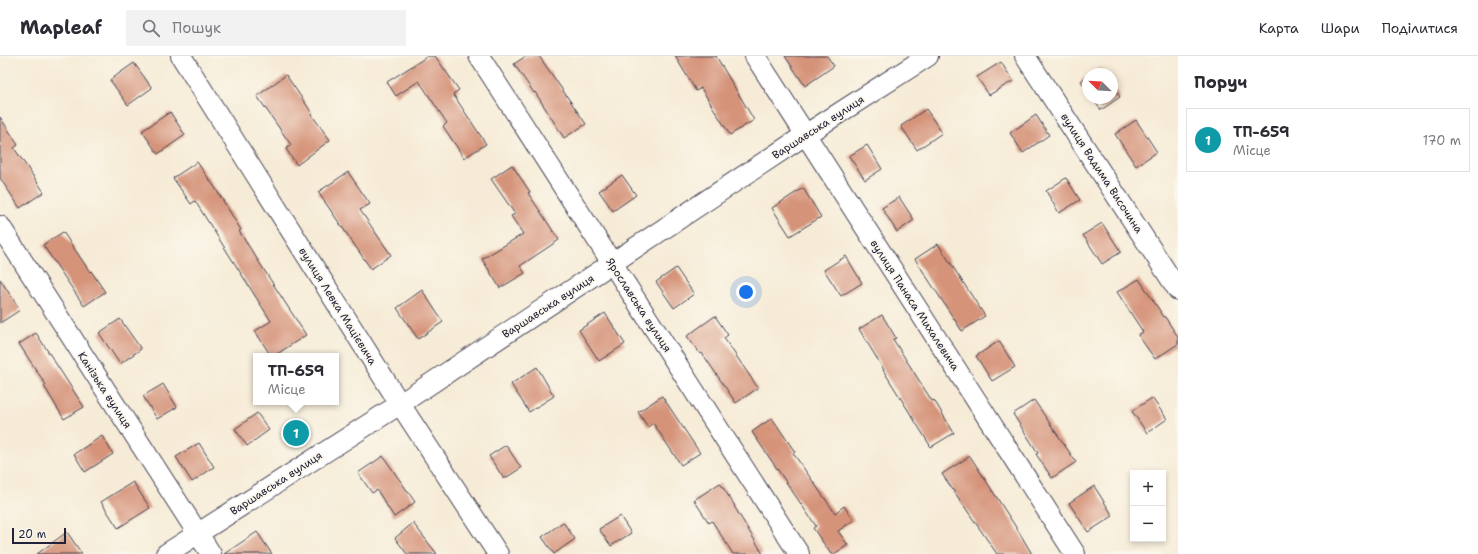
<!DOCTYPE html>
<html lang="uk">
<head>
<meta charset="utf-8">
<style>
  :root { --surface:#fff; --page:#f2f2f3; --text:#2b2b33; --muted:#7c7c81; --line:#e1e1e2; --accent:#7c3aed }
  body { margin:0; font-family:"Shantell Sans",sans-serif; background:var(--page); color:var(--text) }
  .controls { position:absolute; right:12px; bottom:12px; display:grid; overflow:hidden; border-radius:0px; box-shadow:0 2px 6px #0003 }
  .controls button { width:36px; height:36px; display:grid; place-items:center; padding:0; border:0; border-bottom:1px solid var(--line); background:var(--surface); color:var(--text); font:20px sans-serif }
  .compass { position:absolute; left:1082px; top:12px; width:36px; height:36px; border-radius:50%; background:var(--surface); box-shadow:0 2px 6px #0003; rotate:294deg }
  .scale { position:absolute; left:12px; bottom:10px; width:54px; box-sizing:border-box; padding-left:4px; border:2px solid #22223b; border-top:0; font-size:11px; line-height:14px; white-space:nowrap; color:#22223b; -webkit-text-stroke:3px #fbf7ec; paint-order:stroke }
  .you { position:absolute; left:746px; top:236px; width:14px; height:14px; margin:-10px; border:3px solid #fff; border-radius:50%; background:#1a73e8; box-shadow:0 0 0 6px #1a73e833 }
  .badge { display:grid; place-items:center; width:26px; height:26px; border-radius:50%; background:var(--accent); color:#fff; font-size:13px; font-weight:700 }
  .pin { position:absolute; translate:-50% -50%; border:2px solid #fff; box-shadow:0 1px 4px #0006 }
  .popup { position:absolute; left:253px; top:297px; width:86px; height:52px; box-sizing:border-box; display:grid; place-content:center; border-radius:0px; background:var(--surface); filter:drop-shadow(0 1px 3px #0005); font-size:13px; white-space:nowrap; color:var(--muted) }
  .popup b { font-size:15px; color:var(--text) }
  .popup::after { content:''; position:absolute; left:50%; top:100%; margin-left:-8px; border:8px solid transparent; border-top-color:var(--surface) }
  .list { margin:0; padding:0; list-style:none }
  h2 { display:flex; justify-content:space-between; align-items:center; height:52px; margin:0; padding:0 16px; font-size:17px }
  h2 small { font-size:13px; font-weight:400; color:var(--muted) }
  .list li { display:grid; grid-template-columns:26px 1fr auto; gap:12px; align-items:center; box-sizing:border-box; height:64px; margin:0 8px 8px; padding:0 8px; border:1px solid var(--line); border-radius:0px }
  .list b { display:block; font-size:15px; white-space:nowrap }
  .list p { margin:0; font-size:13px; white-space:nowrap; color:var(--muted) }
  .list em { font-size:13px; font-style:normal; color:var(--muted) }
  .icon { flex:none; width:22px; height:22px; fill:none; stroke:currentColor; stroke-width:2; stroke-linecap:round; stroke-linejoin:round }
  .map { position:relative; flex:none; width:1178px; height:498px; overflow:hidden }
  header { display:flex; align-items:center; gap:24px; box-sizing:border-box; height:56px; padding:0 20px; background:var(--surface); border-bottom:1px solid var(--line) }
  header strong { font-size:19px }
  nav { display:flex; gap:22px; margin-inline-start:auto; font-size:14px }
  .search { width:280px; height:36px; background:var(--page); display:flex; align-items:center; gap:10px; box-sizing:border-box; padding:0 14px; border-radius:0px; color:var(--muted); font-size:15px }
  main { display:flex }
  aside { flex:1; background:var(--surface) }
  .map>svg:first-child { display:block }
  .building { fill:#d59379 }
  .lines { fill:none; stroke-linecap:round; stroke-linejoin:round }
  .minor-casing { stroke:#424052; stroke-width:22 }
  .minor { stroke:#fff; stroke-width:20 }
  .labels { text-anchor:middle; stroke-width:3.5; stroke-linejoin:round; paint-order:stroke }
  .street-label { font-size:11px; fill:#22223b; stroke:#fbf7ec }
</style>
</head>
<body>
<header>
<strong>Mapleaf</strong>
<div class="search"><svg class="icon" aria-label="search" viewBox="0 0 24 24"><circle cx="10" cy="10" r="6"/><path d="M15 15l6 6"/></svg>Пошук</div>
<nav><a>Карта</a><a>Шари</a><a>Поділитися</a></nav>
</header>
<main>
<div class="map">
<svg width="1178" height="498" viewBox="0 0 1178 498">
  <rect width="100%" height="100%" fill="#fbf7ec"/>
  <filter id="ink" filterUnits="userSpaceOnUse"><feTurbulence type="fractalNoise" baseFrequency=".025" numOctaves="2"/><feDisplacementMap in="SourceGraphic" scale="8" xChannelSelector="R" yChannelSelector="G"/><feConvolveMatrix kernelMatrix="1 2 1 2 8 2 1 2 1" color-interpolation-filters="sRGB"/></filter>
  <filter id="wash" filterUnits="userSpaceOnUse"><feTurbulence type="fractalNoise" baseFrequency=".012" numOctaves="4" result="noise"/><feDisplacementMap in="SourceGraphic" scale="16" xChannelSelector="R" yChannelSelector="G"/><feGaussianBlur stdDeviation="0.9" result="paint"/><feColorMatrix in="noise" values="0 0 0 0 0 0 0 0 0 0 0 0 0 0 0 0 0 1.4 0 .05"/><feComposite in="paint" operator="in"/></filter>
  <g filter="url(#wash)">
    <rect width="100%" height="100%" fill="#f6ebd6"/>
    <g id="blocks">
      <path class="building" d="M428 0H435L459 34 453 38 486 88 464 102 443 70 447 67 419 25 396 40 387 26Z
        M526 0H539L586 68 564 82 535 36 534 37 514 8Z
        M675 0H716L754 64 730 79 701 32 696 35Z
        M785 0H827L834 10 805 30Z
        M1001 6 1013 25 989 39 977 21Z
        M134 7 152 32 128 49 110 24Z
        M1100 12 1104 18H1091Z
        M286 19 312 57 311 58 330 84 297 109 286 93 291 89 257 40Z
        M1088 20V36L1081 25Z
        M1112 29 1120 41 1101 54 1092 42H1112Z
        M926 53 942 77 917 94 901 70Z
        M170 56 185 79 158 98 142 75Z
        M1036 59 1049 79 1023 97 1010 77Z
        M0 61 18 89 14 92 44 136 20 152 0 122Z
        M1136 64 1157 96 1136 110 1115 78Z
        M867 89 882 113 865 124 849 100Z
        M197 106 216 133 241 174 239 175 306 279 274 300H271L255 275 271 265 195 145 191 148 173 122Z
        M512 109 530 136 528 137 559 184 520 210 525 217 500 232 482 203 523 178 511 160 515 158 491 123Z
        M348 116 370 148 360 154 391 199 371 213 318 136Z
        M622 119 636 139 613 155 599 135Z
        M1066 122 1080 144 1059 157 1046 135Z
        M803 132 821 161 790 180 772 152Z
        M899 141 914 164 897 176 882 152Z
        M1102 167 1121 196 1102 208 1083 179Z
        M63 176 90 216 91 215 105 236 84 250 43 189Z
        M938 188 985 260 962 275 915 203Z
        M846 200 862 227 841 240 824 214Z
        M676 212 694 238 674 252 656 226Z
        M0 223 20 254 0 267Z
        M1139 223 1164 261H1165L1178 281V288L1155 303 1138 279 1143 276 1117 236Z
        M422 234 443 266 418 283 397 252Z
        M605 257 625 288 599 305 579 274Z
        M882 259 896 282 893 283 932 345 934 344 954 377 931 391 883 314H884L859 273Z
        M715 260 728 279 724 282 758 332 736 347 702 297 700 298 687 280Z
        M120 263 141 293 120 308 99 277Z
        M36 277 84 351 64 363 44 330 46 329 19 288Z
        M999 285 1015 311 992 325 976 300Z
        M537 311 554 340 529 356 511 328Z
        M163 328 177 351 157 363 143 340Z
        M662 340 700 397 681 409 653 367 648 371 638 356Z
        M1152 342 1167 363 1147 377 1132 355Z
        M1034 344 1076 406 1052 422 1036 398 1038 397 1013 358Z
        M257 357 269 374 247 390 235 373Z
        M772 362 795 396 793 397 835 457 844 450 854 464 838 475 848 489 834 498H831L813 472 816 470 752 376Z
        M102 380 113 398 85 416 74 398Z
        M199 387 214 411 192 426 176 401Z
        M506 389 521 412 504 423 489 400Z
        M383 400 415 446 394 461 377 434 372 437 358 417Z
        M970 400 1019 476 1032 498H997L942 418Z
        M133 426 150 452 118 472 101 446Z
        M720 427 735 450H734L763 498H733L712 465 709 467 694 444Z
        M1094 430 1113 460 1088 476 1069 447Z
        M620 460 631 477 611 490 599 473Z
        M563 466 575 483 554 498 542 481Z
        M413 467 437 498H407L395 482Z
        M67 476 82 498H37Z
        M257 476 272 498H224Z"/>
    </g>
  </g>
  <g filter="url(#ink)">
    <use href="#blocks" fill-opacity="0" stroke="#424052" stroke-width="1"/>
    <g class="lines">
      <g class="minor-casing">
        <path id="minor" d="M181 0 400 348 498 498
          M479 0 799 498
          M755 0 1075 498
          M1025 0 1178 234
          M0 170 211 498
          M166 498 400 348 805 79 928 0"/>
      </g>
      <use href="#minor" class="minor"/>
    </g>
  </g>
  <g class="labels">
    <g class="street-label">
      <text transform="translate(818 71) rotate(-33)" y="4">Варшавська вулиця</text>
      <text transform="translate(1102 117) rotate(57)" y="4">вулиця Вадима Височина</text>
      <text transform="translate(639 249) rotate(57)" y="4">Ярославська вулиця</text>
      <text transform="translate(915 249) rotate(57)" y="4">вулиця Панаса Михалевича</text>
      <text transform="translate(338 250) rotate(58)" y="4">вулиця Левка Мацієвича</text>
      <text transform="translate(548 250) rotate(-33)" y="4">Варшавська вулиця</text>
      <text transform="translate(105 334) rotate(57)" y="4">Канізька вулиця</text>
      <text transform="translate(276 427) rotate(-33)" y="4">Варшавська вулиця</text>
    </g>
  </g>
</svg>
<div class="controls">
<button>+</button>
<button>−</button>
</div>
<svg class="compass" viewBox="-18 -18 36 36"><path d="M0-13l5 13h-10z" fill="#e53935"/><path d="M0 13l5-13h-10z" fill="#7c7c81"/></svg>
<div class="scale">20 m</div>
<div class="you"></div>
<div class="pin badge" style="left:296px;top:377px;background:#0f9aa8">1</div>
<div class="popup"><b>ТП-659</b>Місце</div>
</div>
<aside>
<h2>Поруч<small></small></h2>
<ul class="list">
<li><span class="badge" style="background:#0f9aa8">1</span><div><b>ТП-659</b><p>Місце</p></div><em>170 m</em></li>
</ul>
</aside>
</main>
</body>
</html>
